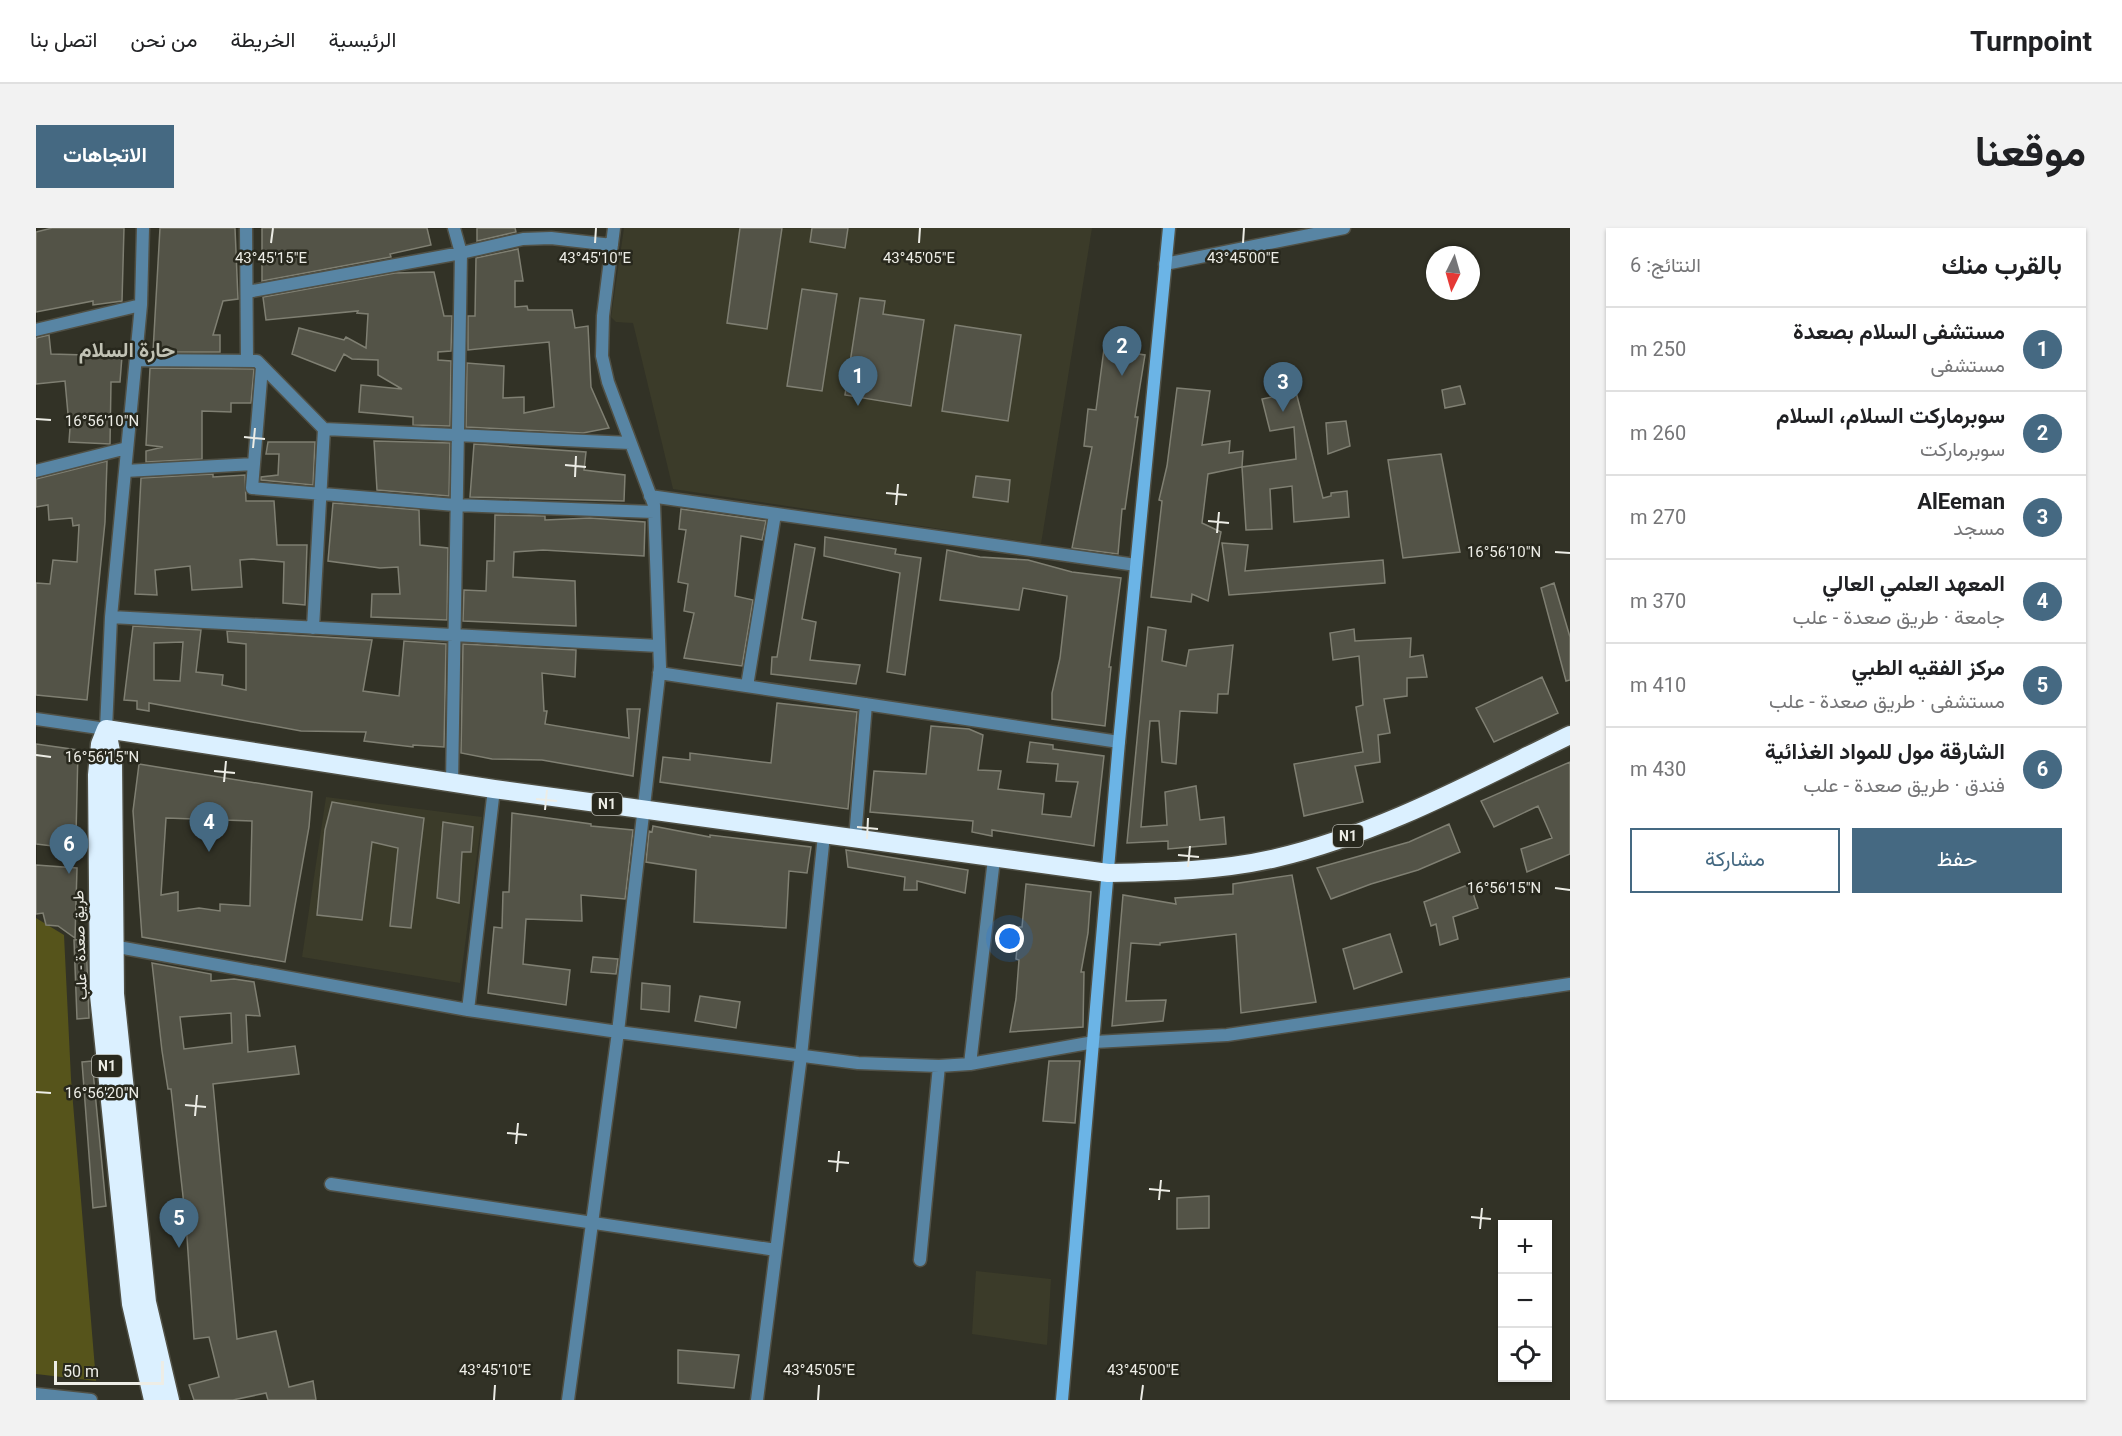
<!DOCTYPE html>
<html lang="ar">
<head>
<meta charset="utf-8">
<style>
  :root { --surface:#fff; --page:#f2f2f2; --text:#202124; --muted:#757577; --line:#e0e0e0; --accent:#456982 }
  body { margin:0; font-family:Roboto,Vazirmatn,sans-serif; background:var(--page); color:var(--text); direction:rtl }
  .controls { position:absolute; right:18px; bottom:18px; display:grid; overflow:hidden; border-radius:0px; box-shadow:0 2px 4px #0004 }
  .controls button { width:54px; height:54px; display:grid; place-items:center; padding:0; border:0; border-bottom:2px solid var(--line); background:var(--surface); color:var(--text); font:30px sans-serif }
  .compass { position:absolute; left:1390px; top:18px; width:54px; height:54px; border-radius:50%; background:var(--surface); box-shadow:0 2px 4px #0004; rotate:185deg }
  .scale { position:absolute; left:18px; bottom:15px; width:110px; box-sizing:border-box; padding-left:6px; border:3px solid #edede6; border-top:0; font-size:16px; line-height:21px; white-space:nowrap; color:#edede6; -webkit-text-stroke:4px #28281d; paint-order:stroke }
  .you { position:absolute; left:974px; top:711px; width:21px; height:21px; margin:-15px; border:4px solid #fff; border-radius:50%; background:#1a73e8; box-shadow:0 0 0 9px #1a73e833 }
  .badge { display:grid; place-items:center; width:39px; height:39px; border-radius:50%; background:var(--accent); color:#fff; font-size:20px; font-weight:700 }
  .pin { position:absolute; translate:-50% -50px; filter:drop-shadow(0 2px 3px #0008) }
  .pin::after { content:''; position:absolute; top:32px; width:21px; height:18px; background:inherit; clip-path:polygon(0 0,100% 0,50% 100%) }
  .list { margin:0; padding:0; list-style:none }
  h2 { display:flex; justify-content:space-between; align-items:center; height:78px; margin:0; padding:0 24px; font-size:26px }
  h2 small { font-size:20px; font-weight:400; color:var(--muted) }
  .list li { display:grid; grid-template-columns:39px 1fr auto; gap:18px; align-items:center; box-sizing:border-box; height:84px; padding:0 24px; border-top:2px solid var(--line) }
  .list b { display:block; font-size:22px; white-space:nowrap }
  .list p { margin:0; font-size:20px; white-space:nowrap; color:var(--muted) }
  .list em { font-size:20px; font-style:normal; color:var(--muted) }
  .actions { display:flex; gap:12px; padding:18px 24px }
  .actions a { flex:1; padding:14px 0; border:2px solid var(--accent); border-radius:0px; text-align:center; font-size:21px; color:var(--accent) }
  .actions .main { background:var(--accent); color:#fff }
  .icon { flex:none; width:33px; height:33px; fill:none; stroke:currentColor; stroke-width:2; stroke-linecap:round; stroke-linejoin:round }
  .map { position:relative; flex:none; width:1534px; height:1172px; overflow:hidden; direction:ltr; border-radius:0px }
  header { display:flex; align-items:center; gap:36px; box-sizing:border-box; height:84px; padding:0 30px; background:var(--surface); border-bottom:2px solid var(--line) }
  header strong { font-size:28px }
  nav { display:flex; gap:33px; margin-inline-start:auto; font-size:21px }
  .intro { display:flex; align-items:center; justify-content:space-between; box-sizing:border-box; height:144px; padding:0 36px }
  h1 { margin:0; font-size:42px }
  .button { padding:15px 27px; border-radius:0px; background:var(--accent); color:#fff; font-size:21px; font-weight:700 }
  main { display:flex; gap:36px; padding:0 36px }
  aside { flex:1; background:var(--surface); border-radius:0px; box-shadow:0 2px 4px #0004 }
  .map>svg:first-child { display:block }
  .built { fill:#3b3b29 }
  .green { fill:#56541b }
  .building { fill:#535347; stroke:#7f7f72; stroke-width:1.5; fill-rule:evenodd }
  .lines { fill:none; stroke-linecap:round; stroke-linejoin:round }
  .street-casing { stroke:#505045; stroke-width:15 }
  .secondary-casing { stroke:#505045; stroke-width:15 }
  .highway-casing { stroke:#505045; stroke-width:21 }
  .street { stroke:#5885a4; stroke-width:12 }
  .secondary { stroke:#6bb4e6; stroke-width:12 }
  .highway { stroke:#dbf0ff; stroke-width:18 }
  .ticks { fill:none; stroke:#edede6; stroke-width:2 }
  .labels { text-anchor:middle; stroke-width:5; stroke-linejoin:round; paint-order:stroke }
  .shield { fill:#28281d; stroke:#b2b2aa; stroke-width:1.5 }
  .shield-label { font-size:14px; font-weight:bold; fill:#edede6 }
  .street-label { font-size:15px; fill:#edede6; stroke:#28281d }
  .district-label { font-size:21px; font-weight:bold; fill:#c1c2b4; stroke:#28281d }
  .ticks-label { font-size:15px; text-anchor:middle; fill:#edede6; stroke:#28281d; stroke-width:5; stroke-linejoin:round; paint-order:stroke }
</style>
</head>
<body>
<header>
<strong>Turnpoint</strong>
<nav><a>الرئيسية</a><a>الخريطة</a><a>من نحن</a><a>اتصل بنا</a></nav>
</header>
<div class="intro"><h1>موقعنا</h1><a class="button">الاتجاهات</a></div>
<main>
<aside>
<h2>بالقرب منك<small>النتائج: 6</small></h2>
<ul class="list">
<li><span class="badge">1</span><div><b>مستشفى السلام بصعدة</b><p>مستشفى</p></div><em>250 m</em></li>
<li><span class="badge">2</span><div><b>سوبرماركت السلام، السلام</b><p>سوبرماركت</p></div><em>260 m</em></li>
<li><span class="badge">3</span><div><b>AlEeman</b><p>مسجد</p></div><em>270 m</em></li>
<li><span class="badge">4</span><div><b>المعهد العلمي العالي</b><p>جامعة · طريق صعدة - علب</p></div><em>370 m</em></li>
<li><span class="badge">5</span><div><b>مركز الفقيه الطبي</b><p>مستشفى · طريق صعدة - علب</p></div><em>410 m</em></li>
<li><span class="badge">6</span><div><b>الشارقة مول للمواد الغذائية</b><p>فندق · طريق صعدة - علب</p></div><em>430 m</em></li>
</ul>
<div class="actions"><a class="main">حفظ</a><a>مشاركة</a></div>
</aside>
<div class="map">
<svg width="1534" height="1172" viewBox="0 0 1534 1172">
  <rect width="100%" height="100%" fill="#323226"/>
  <path class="built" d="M588 0H1056L1005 316 637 261 597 95 580 94 575 89Z
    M290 569 446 589 424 755 266 729Z
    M940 1043 1015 1051 1011 1117 936 1106Z"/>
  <path class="green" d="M0 690 28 707 35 851 60 1153 0 1146Z"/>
  <path class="building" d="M16 0H88L86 73 57 77V73L0 84V4Z
    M124 0H199L202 71 187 73 177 107H184V124H117Z
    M226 0H391L395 17 354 26 355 29 226 53Z
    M441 0H479L480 4 441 13Z
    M704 0H746L731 101 691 95Z
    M776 0H812L809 20 774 14Z
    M482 21 487 53H479V79L491 78 492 82H536L539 100 552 98 555 159 573 200 547 205 430 199 431 135 468 138 467 170 488 169V185L518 179 513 114 432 122V88H439L440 30Z
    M398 44 408 88H416L415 123 402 124V132L415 133 414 198 377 197V189L323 184 325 157 366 161 342 147V132L316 131 308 126 299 143 256 126 263 100 308 112 310 109 330 120 332 86 321 85 322 83 230 92 227 69 359 45Z
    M766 61 801 66 786 163 751 158Z
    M824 70 849 73 847 86 888 92 875 178 809 167Z
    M919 97 985 107 972 193 906 183Z
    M13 107 15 126 86 128 84 154H75L74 216 33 214 35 186H32L29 153 0 156V110Z
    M1068 121 1109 127 1099 189H1102L1089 281H1086L1082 326 1036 320 1056 219 1048 218 1052 181 1060 182Z
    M114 140 218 141 215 175H195V184L166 183V231L110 234V223L127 219 110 217Z
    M1424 158 1429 176 1409 180 1406 162Z
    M1141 160 1174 163 1166 217 1194 213 1193 225 1207 223 1206 239 1172 246 1166 295 1185 304 1172 373 1156 366 1155 374 1115 369 1126 273 1123 272 1131 238Z
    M1260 164 1287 270 1295 268V265L1311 263 1313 289 1258 294 1256 258 1234 261 1236 301 1210 302 1206 239 1260 231 1258 199 1234 203 1226 171Z
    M1310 193 1314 218 1292 226 1290 195Z
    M338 213 414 215 413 268 341 262Z
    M232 214H279L277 257 225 252V249L242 247 243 226H230Z
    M438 216 550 224 548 242 589 247 588 273 434 269Z
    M1405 226 1424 324 1367 330 1352 232Z
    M71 233 69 294 51 472 0 467V355L14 356 17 332 41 334 43 297 37 298 36 290 13 292 12 277 0 279V251Z
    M177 246V249L209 247 210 273H238L241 317H271L269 377 247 375 248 334 216 331 204 332 206 359 156 362 154 338 119 342 121 367 99 366 105 250Z
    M940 248 974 252 972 274 937 269Z
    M297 275 383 282 384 317 412 320 411 392 335 389 336 366H364L362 339 344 340 292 333Z
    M645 281 730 293 726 312 705 308 699 368 717 372 706 438 648 430 658 385 648 383 652 356 642 354 650 302 643 301Z
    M459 287 509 288V292L554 290 609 294 608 328 507 322 478 324 477 349 539 353 540 398 427 393 428 362 450 363 451 333H458Z
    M789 309 860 321 859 326 885 330 869 447 851 444 864 345 788 328Z
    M1186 315 1212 317 1209 343 1347 332 1349 355 1193 367Z
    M759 316 779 320 766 391 780 394 774 432 824 437 820 456 735 446 736 429H741Z
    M911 322 944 329 992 332 1036 344 1085 350 1073 439H1075L1069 498 1016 491V465L1024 430 1031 368 987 360 983 382 904 372Z
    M1518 355 1534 409V452L1530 453 1505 360Z
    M97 398 165 402 160 444 187 447 186 457 210 462V416L192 414 191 403 336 412 327 463 363 468 368 413 410 416 408 519 377 517V519L328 513 330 504 265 503 113 475V483L101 481V473L88 472ZM147 414 144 453 118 452V415Z
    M1112 399 1130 402 1126 433 1150 438 1153 422 1197 417 1192 466H1182L1181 485 1144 483 1140 536 1126 534 1123 493H1114L1105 599 1131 597 1129 564 1160 558 1164 592 1188 589 1190 616 1132 621V613L1091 615Z
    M1318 401 1319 413 1375 410 1374 429 1387 427 1391 449 1371 450V468L1348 471 1354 505 1342 507 1344 534 1319 538 1327 574 1268 588 1258 536 1327 524 1320 479 1327 477 1323 428 1297 432 1294 405Z
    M427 416 540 422 539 449 506 445 508 483H511L509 496 593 510 591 481H604L597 548 506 532 456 531 425 525Z
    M1506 449 1522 485 1458 514 1440 480Z
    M741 475 821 484 812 581 624 554 627 529 654 532V525L735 535Z
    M895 498 933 501 947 507 942 542 965 543 962 561 1008 566 1006 586 1035 589 1042 554 1020 553 1022 536 991 534 994 514 1017 517V521L1068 528 1058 618 956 602V608L936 604 937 593 834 584 838 543 890 546Z
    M0 516 42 522 40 607H33V620L0 616Z
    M1534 534V626L1491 644 1485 621 1516 610 1502 578 1458 599 1445 573Z
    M103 536 276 564 273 599 249 734 106 709 97 583ZM130 590 216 593 214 678 184 676V683L163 680 142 683V664L125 667Z
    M296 574 388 590 375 700 354 698 362 620 336 614 326 692 281 687 289 602Z
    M476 585 555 596V598L597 602 589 671 545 667 546 693 490 691 487 736 534 742 530 777 452 765 458 699 466 700 467 664H473Z
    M407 594 437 599 435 624H426L423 675 401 670Z
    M1413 596 1424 624 1382 642 1335 656 1295 671 1281 640 1373 614Z
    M617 598 674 609V607L775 619 771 645 753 643 750 700 658 694 660 642 610 634 613 603 616 604Z
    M810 622 932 642 929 665 881 653V662H868L869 649 812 639Z
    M0 637 41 640 39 710 22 698 10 697 7 685 0 686Z
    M1256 647 1280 774 1205 785 1200 706 1124 715V717L1095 715 1090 773 1130 772 1127 793 1076 798 1087 667 1140 676 1139 670 1197 666V656Z
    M990 656 1055 664 1052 705 1045 744H1048L1047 799 974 804 980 771 983 732 980 731 983 699H986Z
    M1434 656 1442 680 1417 689 1422 711 1404 717 1400 696 1395 698 1388 674Z
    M1354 706 1366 744 1318 761 1307 721Z
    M50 711 53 790 41 791 38 712Z
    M557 729 582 731 580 746 555 744Z
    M116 735 175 746V753L198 751 218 754 224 788 210 787 212 824 259 818 263 846 177 856 201 1111 240 1103 253 1159 277 1153 280 1172H232L230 1165 197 1172H158L153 1157 183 1149 173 1109 158 1111 150 995 135 861H132L126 823ZM195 785 196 815 148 821 144 789Z
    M606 755 634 758 633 784 605 781Z
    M664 768 704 774 700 800 659 793Z
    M56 833 70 978 57 980 46 834Z
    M1013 833H1044L1039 895 1007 893Z
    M1173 968V1000L1141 1001V970Z
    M642 1122 703 1127 698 1160 642 1155Z"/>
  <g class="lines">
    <g class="street-casing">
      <path id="street" d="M210 0 211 133
        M1129 36 1308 0
        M211 64 425 25 487 11 515 10 576 17
        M0 102 105 77
        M100 132 221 133 288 201 594 215
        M226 139 216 260 419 277 618 284
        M0 243 91 220
        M89 243 218 236
        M614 268 1100 337
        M75 389 623 418
        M277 400 288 201
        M623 445 1083 514
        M711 458 739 286
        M0 491 70 501 75 389 105 77 107 0
        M416 555 425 25 418 0
        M819 611 830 476
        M71 717 432 782 582 804 822 835 903 838 934 836 1058 814 1191 807 1534 756
        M432 782 458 561
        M934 836 958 631
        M295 956 740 1022
        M884 1032 903 838
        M0 1166 55 1172
        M532 1172 582 804 624 439 618 277 572 154 566 128 567 88 578 0
        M721 1172 765 828 788 607"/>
    </g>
    <g class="secondary-casing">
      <path id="secondary" d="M1026 1172 1083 514 1133 0"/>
    </g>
    <g class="highway-casing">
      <path id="highway" d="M70 501 458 561 1072 645C1128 644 1184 643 1240 630 1343 606 1439 553 1534 507
        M70 501 64 516 61 547 63 767 95 1076 117 1172
        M71 503 77 533 79 766 111 1074 134 1172"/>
    </g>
    <use href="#street" class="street"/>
    <use href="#secondary" class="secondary"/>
    <use href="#highway" class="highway"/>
  </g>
  <path class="ticks" d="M235 15 237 0M559 15 560 0M883 15 884 0M1207 15 1208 0M0 191 15 192M208 209 229 211M217 220 219 200M529 237 550 239M539 249 540 228M850 265 871 267M860 277 862 256M1172 293 1193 295M1181 305 1183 284M1519 324 1534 325M0 527 15 529M178 543 199 545M188 554 190 533M500 571 521 573M509 582 511 562M821 599 842 601M831 611 832 590M1142 627 1163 629M1152 639 1154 618M1519 660 1534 662M0 864 15 865M149 877 170 879M159 888 161 867M471 905 491 907M480 916 482 895M792 933 813 935M801 944 803 923M1113 961 1134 963M1123 972 1125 952M1435 989 1455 991M1444 1001 1446 980M458 1172 459 1157M782 1172 783 1157M1105 1172 1107 1157"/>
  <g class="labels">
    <g class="shield">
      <rect x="556" y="565" width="30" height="22" rx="4.5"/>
      <rect x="1297" y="597" width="30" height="22" rx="4.5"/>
      <rect x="56" y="827" width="30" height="22" rx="4.5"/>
    </g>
    <g class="shield-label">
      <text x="571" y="581">N1</text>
      <text x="1312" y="613">N1</text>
      <text x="71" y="843">N1</text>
    </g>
    <g class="street-label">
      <text transform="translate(44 717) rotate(-92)" y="5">طريق صعدة - علب</text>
    </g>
    <g class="district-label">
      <text x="91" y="129">حارة السلام</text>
    </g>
  </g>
  <g class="ticks-label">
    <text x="235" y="35">43°45'15"E</text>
    <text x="559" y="35">43°45'10"E</text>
    <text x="883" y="35">43°45'05"E</text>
    <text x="1207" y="35">43°45'00"E</text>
    <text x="66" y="198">16°56'10"N</text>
    <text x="1468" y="329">16°56'10"N</text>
    <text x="66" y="534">16°56'15"N</text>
    <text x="1468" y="665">16°56'15"N</text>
    <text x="66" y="870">16°56'20"N</text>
    <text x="459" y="1147">43°45'10"E</text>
    <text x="783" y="1147">43°45'05"E</text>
    <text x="1107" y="1147">43°45'00"E</text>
  </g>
</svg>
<div class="controls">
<button>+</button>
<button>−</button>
<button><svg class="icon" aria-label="locate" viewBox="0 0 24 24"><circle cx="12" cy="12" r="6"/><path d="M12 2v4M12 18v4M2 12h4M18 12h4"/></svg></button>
</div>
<svg class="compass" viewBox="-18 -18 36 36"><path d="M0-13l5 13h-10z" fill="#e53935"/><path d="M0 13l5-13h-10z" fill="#757577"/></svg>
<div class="scale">50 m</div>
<div class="you"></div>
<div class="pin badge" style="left:822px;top:178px">1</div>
<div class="pin badge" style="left:1086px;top:148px">2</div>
<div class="pin badge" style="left:1247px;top:184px">3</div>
<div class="pin badge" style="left:173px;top:624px">4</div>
<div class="pin badge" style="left:143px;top:1020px">5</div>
<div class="pin badge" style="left:33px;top:646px">6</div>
</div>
</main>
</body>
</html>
